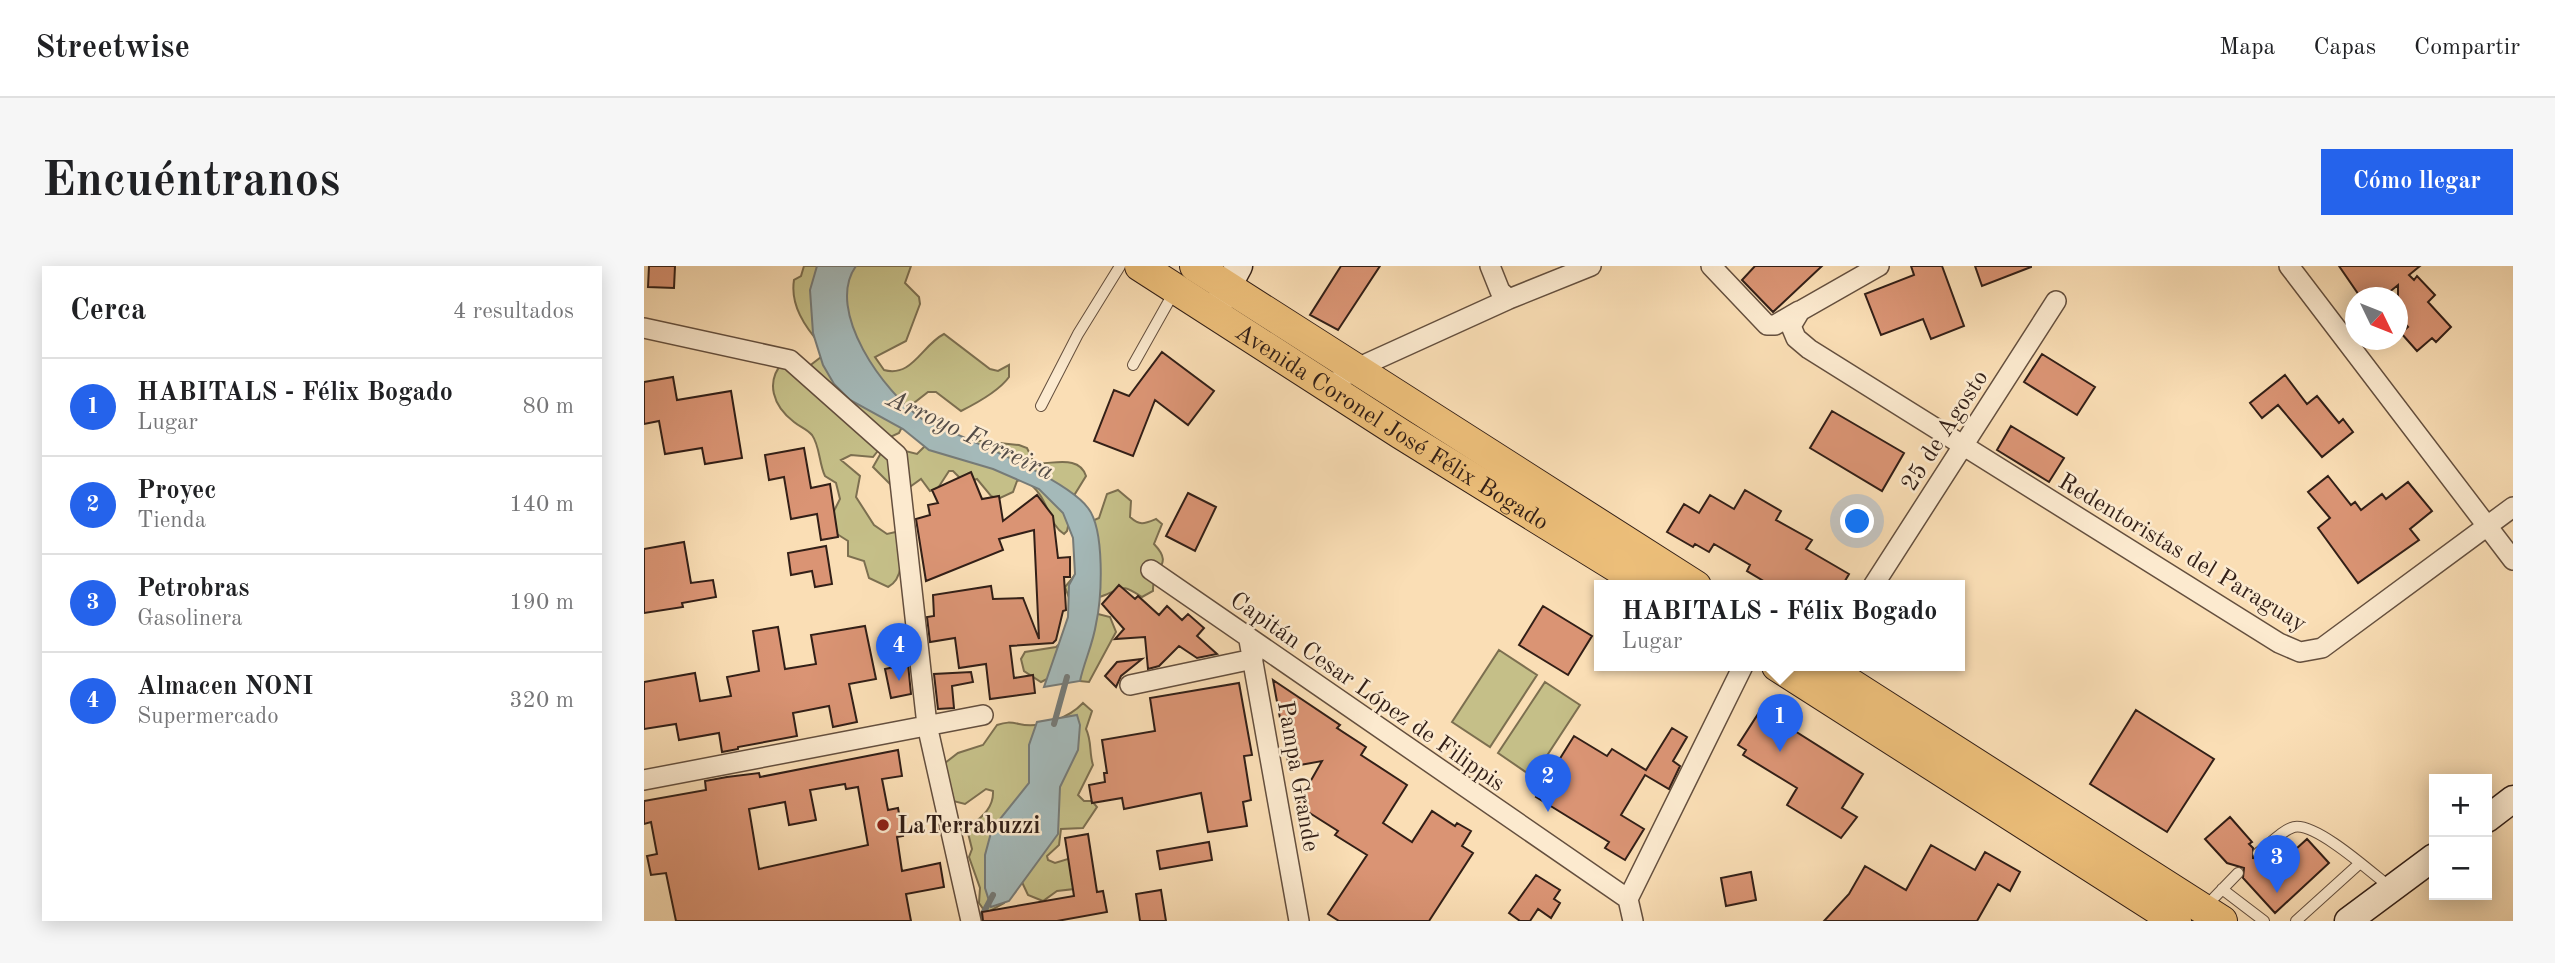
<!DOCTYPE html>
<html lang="es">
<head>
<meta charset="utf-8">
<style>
  :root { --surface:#fff; --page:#f6f6f6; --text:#202124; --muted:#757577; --line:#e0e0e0; --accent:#2563eb }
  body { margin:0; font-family:"Old Standard TT",serif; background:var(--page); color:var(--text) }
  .controls { position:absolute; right:21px; bottom:21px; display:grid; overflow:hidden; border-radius:0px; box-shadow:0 4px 18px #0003 }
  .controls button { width:63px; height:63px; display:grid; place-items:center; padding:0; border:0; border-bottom:2px solid var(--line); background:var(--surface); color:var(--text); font:35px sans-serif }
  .compass { position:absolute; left:1701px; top:21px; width:63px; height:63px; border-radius:50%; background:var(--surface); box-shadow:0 4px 18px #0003; rotate:133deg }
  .you { position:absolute; left:1214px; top:256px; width:24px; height:24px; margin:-18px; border:5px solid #fff; border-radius:50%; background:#1a73e8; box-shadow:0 0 0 10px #1a73e833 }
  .badge { display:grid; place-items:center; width:46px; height:46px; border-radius:50%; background:var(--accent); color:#fff; font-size:23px; font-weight:700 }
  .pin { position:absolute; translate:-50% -58px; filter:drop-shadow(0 2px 4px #0008) }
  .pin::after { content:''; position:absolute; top:37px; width:24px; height:21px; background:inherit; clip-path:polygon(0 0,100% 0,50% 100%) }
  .popup { position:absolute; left:950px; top:314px; width:371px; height:91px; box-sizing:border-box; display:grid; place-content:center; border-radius:0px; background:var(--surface); filter:drop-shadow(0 2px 5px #0005); font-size:23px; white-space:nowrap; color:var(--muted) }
  .popup b { font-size:26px; color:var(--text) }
  .popup::after { content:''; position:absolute; left:50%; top:100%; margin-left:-14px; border:14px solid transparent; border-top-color:var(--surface) }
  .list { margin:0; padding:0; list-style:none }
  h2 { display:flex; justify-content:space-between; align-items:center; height:91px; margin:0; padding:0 28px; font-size:30px }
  h2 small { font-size:23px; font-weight:400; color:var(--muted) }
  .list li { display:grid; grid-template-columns:46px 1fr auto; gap:21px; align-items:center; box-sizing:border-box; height:98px; padding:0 28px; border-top:2px solid var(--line) }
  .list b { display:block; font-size:26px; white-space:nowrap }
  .list p { margin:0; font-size:23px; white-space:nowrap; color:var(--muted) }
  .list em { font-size:23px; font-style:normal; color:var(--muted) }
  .map { position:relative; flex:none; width:1869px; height:655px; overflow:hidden; border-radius:0px }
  header { display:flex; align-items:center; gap:42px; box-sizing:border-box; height:98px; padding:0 35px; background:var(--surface); border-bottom:2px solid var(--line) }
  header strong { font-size:33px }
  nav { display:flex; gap:38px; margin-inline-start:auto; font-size:24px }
  .intro { display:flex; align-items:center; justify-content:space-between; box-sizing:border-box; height:168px; padding:0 42px }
  h1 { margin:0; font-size:49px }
  .button { padding:18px 32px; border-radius:0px; background:var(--accent); color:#fff; font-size:24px; font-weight:700 }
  main { display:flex; gap:42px; padding:0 42px }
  aside { flex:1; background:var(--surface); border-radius:0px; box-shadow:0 4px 18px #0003 }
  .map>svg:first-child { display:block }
  .green { fill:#c5bf88; stroke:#7c6f50; stroke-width:2 }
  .water { fill:#a4b9b9; stroke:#767b78; stroke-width:2 }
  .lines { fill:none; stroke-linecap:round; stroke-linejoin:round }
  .stream { stroke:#767b78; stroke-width:6 }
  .building { fill:#da9474; stroke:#321f17; stroke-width:2; fill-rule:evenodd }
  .lane-casing { stroke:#644f3e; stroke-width:12 }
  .street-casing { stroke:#644f3e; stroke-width:22 }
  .secondary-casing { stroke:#321f17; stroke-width:29 }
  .primary-casing { stroke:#321f17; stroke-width:32 }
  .lane { stroke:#fceacf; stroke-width:10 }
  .street { stroke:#fceacf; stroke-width:19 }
  .secondary { stroke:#fceacf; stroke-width:26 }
  .primary { stroke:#edbf7a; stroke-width:30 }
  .poi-dot { fill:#8f2418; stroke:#fceacf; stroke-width:2.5 }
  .labels { text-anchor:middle; stroke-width:5; stroke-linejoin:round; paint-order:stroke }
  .street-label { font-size:24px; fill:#321f17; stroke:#fceacf }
  .poi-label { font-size:24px; font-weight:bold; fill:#321f17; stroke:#fceacf; text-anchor:start }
  .water-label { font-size:26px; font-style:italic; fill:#544d48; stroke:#fceacf }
</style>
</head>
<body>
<header>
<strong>Streetwise</strong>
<nav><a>Mapa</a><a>Capas</a><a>Compartir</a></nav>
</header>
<div class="intro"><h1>Encuéntranos</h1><a class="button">Cómo llegar</a></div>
<main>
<aside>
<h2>Cerca<small>4 resultados</small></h2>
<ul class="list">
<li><span class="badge">1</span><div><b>HABITALS - Félix Bogado</b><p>Lugar</p></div><em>80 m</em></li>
<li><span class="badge">2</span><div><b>Proyec</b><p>Tienda</p></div><em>140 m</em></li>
<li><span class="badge">3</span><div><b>Petrobras</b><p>Gasolinera</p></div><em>190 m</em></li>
<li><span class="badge">4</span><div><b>Almacen NONI</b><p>Supermercado</p></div><em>320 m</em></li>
</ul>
</aside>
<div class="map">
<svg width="1869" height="655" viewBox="0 0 1869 655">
  <rect width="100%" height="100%" fill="#fadeb5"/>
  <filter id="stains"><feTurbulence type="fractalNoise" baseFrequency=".00286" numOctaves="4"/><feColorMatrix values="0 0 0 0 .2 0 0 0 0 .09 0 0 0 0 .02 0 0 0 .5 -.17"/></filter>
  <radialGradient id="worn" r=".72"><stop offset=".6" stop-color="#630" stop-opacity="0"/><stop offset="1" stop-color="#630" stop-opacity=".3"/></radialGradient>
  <path class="green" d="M160 0H267L261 17 275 31 276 38 262 75 231 91 240 104C268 112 278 79 300 68L346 103 354 105 365 99V111C355 125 333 137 317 145L292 126H284L270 137 255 167 244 172 229 191 207 189 197 194 216 210 212 231 230 259 243 268 256 265C257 283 262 312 244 321L225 312 220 295 204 290V275L193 268 189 247 196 233 192 217 181 210C175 198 176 180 168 169 163 163 156 161 150 156 129 140 121 116 139 96L164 101 177 91V79C161 61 146 39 150 14L157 10Z
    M318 173 375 179 383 182 390 197C408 199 435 188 442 210L431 228 423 265 420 268C402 257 407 230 379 213L373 215 369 226 354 233 347 230 333 213 321 217 309 205H305L294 222 286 225 277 213 263 223 250 222 229 201 241 180 273 188 281 180Z
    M474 224 487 235 486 251C496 260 500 258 512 253L518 258 510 278C531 300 508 300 509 325L498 331C480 319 481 320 461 329 452 333 438 334 427 337L421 321 431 309 448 255 455 252 463 228Z
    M450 347 466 351 472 366 445 416 405 412 397 416 380 405 377 393 381 386 412 381Z
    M855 384 893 409 846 481 808 456Z
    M901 416 936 439 889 511 854 487Z
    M439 437 448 445 442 463C448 475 445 487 449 499L434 529 440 535H448L453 541 439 562 417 563 415 579 403 590 404 594 411 597 427 592 430 623 413 625 399 635 384 629 377 614 362 628 360 637 342 647 335 637 336 622 325 591 328 583 323 563C336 552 350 543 349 525L342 523 321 538 301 533V497L314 487 339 479 353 459C362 456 366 456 375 458 396 463 425 452 439 437Z"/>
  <path class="water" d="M173 0H212C180 45 241 127 278 153 317 171 421 211 444 242 461 264 458 331 452 358 449 378 440 396 436 415L400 421 424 351 425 319 431 308 429 272 419 247 395 223 349 203 285 184 259 163 206 134 190 118 179 99 169 67 166 24Z
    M433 449 436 459 434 484 416 521 414 568 365 635 347 641 341 622V589L348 563 385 517V479L393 456Z"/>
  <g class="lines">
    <path class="stream" d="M410 458 423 411
      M335 655 349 629"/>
  </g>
  <path class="building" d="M5 0H31L30 22 4 21Z
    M697 0H736L694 64 666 49Z
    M1111 0H1178L1129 46 1098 14Z
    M1267 0H1298L1320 60 1287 73 1279 53 1237 69 1221 28 1270 9Z
    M1331 0H1387V1L1338 20Z
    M1695 0H1776L1765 9 1770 14 1773 10 1791 29 1784 36 1807 61 1792 76 1788 72 1773 85 1757 67 1764 61 1754 49V19L1738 32H1717Z
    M518 86 570 125 544 159 511 134 489 190 450 175 470 124 485 130Z
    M1398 88 1451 121 1433 149 1380 116Z
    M1641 109 1663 138 1673 130 1695 157 1699 153 1709 166 1678 191 1634 139 1618 152 1606 137Z
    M29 111 33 134 87 125 98 192 61 198 58 182 21 188 15 155 0 158V116Z
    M1188 145 1260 187 1238 225 1166 182Z
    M1367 160 1420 192 1405 216 1353 184Z
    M160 182 167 222 186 218 194 271 177 274 173 248 147 253 140 211 125 214 121 189Z
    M327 206 338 233 355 230 359 255 393 229 409 250 414 292 426 291V311H420L422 344 419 345 412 374 409 377 366 380 370 412 389 409 391 427 346 433 342 398 315 402 311 372 286 376 283 351 290 350 289 329 347 320 349 333 379 332 395 373 390 264 355 273 359 284 282 315 272 253 286 249 284 239 294 237 288 224Z
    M1684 210 1707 239 1711 236 1717 244 1738 228 1742 233 1764 216 1788 245 1766 263 1775 274 1714 317 1674 262 1686 252 1664 226Z
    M1101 224 1137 245 1132 254 1168 274 1162 283 1205 308 1198 320H1128L1103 305 1106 299 1070 278 1065 286 1051 278 1049 281 1023 266 1040 238 1055 247 1066 229 1090 243Z
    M544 227 572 241 551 285 522 270Z
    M40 276 47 317 69 314 72 331 38 337 39 341 0 347V283Z
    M182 280 188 318 171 321 168 305 147 309 144 287Z
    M475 319 491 333 494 330 515 349 523 340 538 354 544 348 560 362 553 370 573 388 553 392 535 380 515 400 504 403 501 371 471 373 480 363 458 338Z
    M899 340 948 370 924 409 875 379Z
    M221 360 232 413 205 418 213 456 189 461 185 440 149 447 153 470 94 481V483L78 486 75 467 35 474 32 458 0 463V416L51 407 56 435 87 430 83 411 115 405 109 365 134 361 141 403 172 398 167 369Z
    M498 393 477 410 472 421 461 410 473 396Z
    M264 398 267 428 247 432 241 403Z
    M327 406 329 416 308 420 310 442 294 443 290 408Z
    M629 414 696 459 693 462 722 481 717 489 763 519 739 557 768 576 788 545 811 560 813 557 827 565 818 580 829 587 785 655H695L684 648 723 589 691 569 694 565 653 539 678 495 645 501Z
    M595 417 608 489 600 490 607 534 599 536 603 560 564 566 557 527 480 543 478 532 448 537 445 519 461 516 460 507H463L458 474 511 465 506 432Z
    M1492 444 1570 493 1523 566 1446 518Z
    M1114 448 1121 453 1124 448 1219 508 1198 542 1213 551 1197 572 1143 539 1153 522 1099 489 1102 484 1094 479Z
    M1028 462 1043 471 1029 495 1036 500 1025 523 1001 509 977 549 1000 563 981 594 961 582 965 576 892 531 930 470 963 490 968 483 1002 504Z
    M254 484 258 510 238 513 244 544 254 542 259 570 253 571 258 605 296 597 300 621 262 628 267 655H32L22 607 7 609 3 590 13 588 7 556 0 558V535L62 524 61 515 83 511 115 507 116 511ZM201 518 202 523 214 521 224 579 115 603 105 543 141 536 145 559 172 554 166 524Z
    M1586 551 1608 576 1605 578 1609 582V592L1619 593 1629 604 1663 573 1685 597 1631 647 1599 612 1600 602 1583 597 1561 573Z
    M444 568 453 626 459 625 463 646 413 655H339L338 646 430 630 421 572Z
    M565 576 568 594 516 603 513 585Z
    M1287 579 1331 604 1341 586 1376 606 1366 625 1354 618 1333 655H1180L1205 628 1221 600 1262 624Z
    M1107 606 1112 634 1082 640 1077 612Z
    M892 609 916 624 910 633 916 637 907 652 894 643 886 655H876L865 647Z
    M517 624 522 655H496L492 628Z"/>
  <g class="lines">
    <g class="lane-casing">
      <path id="lane" d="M489 99 530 26
        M397 140 434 68 476 0
        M1614 587C1624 580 1638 564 1650 561 1672 556 1729 608 1747 622
        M1578 623 1620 655
        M1563 639 1594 607
        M1652 655 1715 598"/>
    </g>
    <g class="street-casing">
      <path id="street" d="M846 0 856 25 865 33
        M1067 0 1123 59H1131L1155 45
        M1235 0 1156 45 1147 60 1152 72 1165 83 1635 377 1656 386 1678 382 1869 241
        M1645 0 1869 294
        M0 62 146 94 253 189 283 459 327 655
        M685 121 711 103 865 33 947 0
        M507 304 984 633
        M1229 320 1412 35
        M605 374 655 655
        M486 419 609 393
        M0 514 339 449
        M989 655 984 633 1099 400"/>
    </g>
    <g class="secondary-casing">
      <path id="secondary" d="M574 39 595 0
        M1843 553 1869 533
        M1704 655 1790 591"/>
    </g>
    <g class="primary-casing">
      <g id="primary">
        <path id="s1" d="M496 0 757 168 1003 320"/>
        <path d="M551 0 1052 320"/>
        <path d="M1133 400 1532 655"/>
        <path d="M1179 400 1578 655"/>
      </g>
    </g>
    <use href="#lane" class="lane"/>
    <use href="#street" class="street"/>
    <use href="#secondary" class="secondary"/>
    <use href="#primary" class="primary"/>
  </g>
  <circle class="poi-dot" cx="239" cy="559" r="7"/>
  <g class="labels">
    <g class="street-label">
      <text dy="8" stroke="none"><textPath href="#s1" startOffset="299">Avenida Coronel José Félix Bogado</textPath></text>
      <text transform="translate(1300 164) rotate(-57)" y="8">25 de Agosto</text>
      <text transform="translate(1539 286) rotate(31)" y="8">Redentoristas del Paraguay</text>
      <text transform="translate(724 425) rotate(35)" y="8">Capitán Cesar López de Filippis</text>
      <text transform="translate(655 510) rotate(80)" y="8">Pampa Grande</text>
    </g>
    <g class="poi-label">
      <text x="253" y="567">LaTerrabuzzi</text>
    </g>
    <g class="water-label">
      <text transform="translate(327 168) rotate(25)" y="9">Arroyo Ferreira</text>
    </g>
  </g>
  <rect width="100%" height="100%" filter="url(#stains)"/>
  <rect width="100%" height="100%" fill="url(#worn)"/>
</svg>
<div class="controls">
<button>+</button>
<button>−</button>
</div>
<svg class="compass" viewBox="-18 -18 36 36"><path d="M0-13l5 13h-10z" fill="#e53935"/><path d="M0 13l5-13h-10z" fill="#757577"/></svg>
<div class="you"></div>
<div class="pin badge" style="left:1136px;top:486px">1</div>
<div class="popup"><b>HABITALS - Félix Bogado</b>Lugar</div>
<div class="pin badge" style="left:904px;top:546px">2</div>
<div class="pin badge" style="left:1633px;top:627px">3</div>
<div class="pin badge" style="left:255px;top:415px">4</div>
</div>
</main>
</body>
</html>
